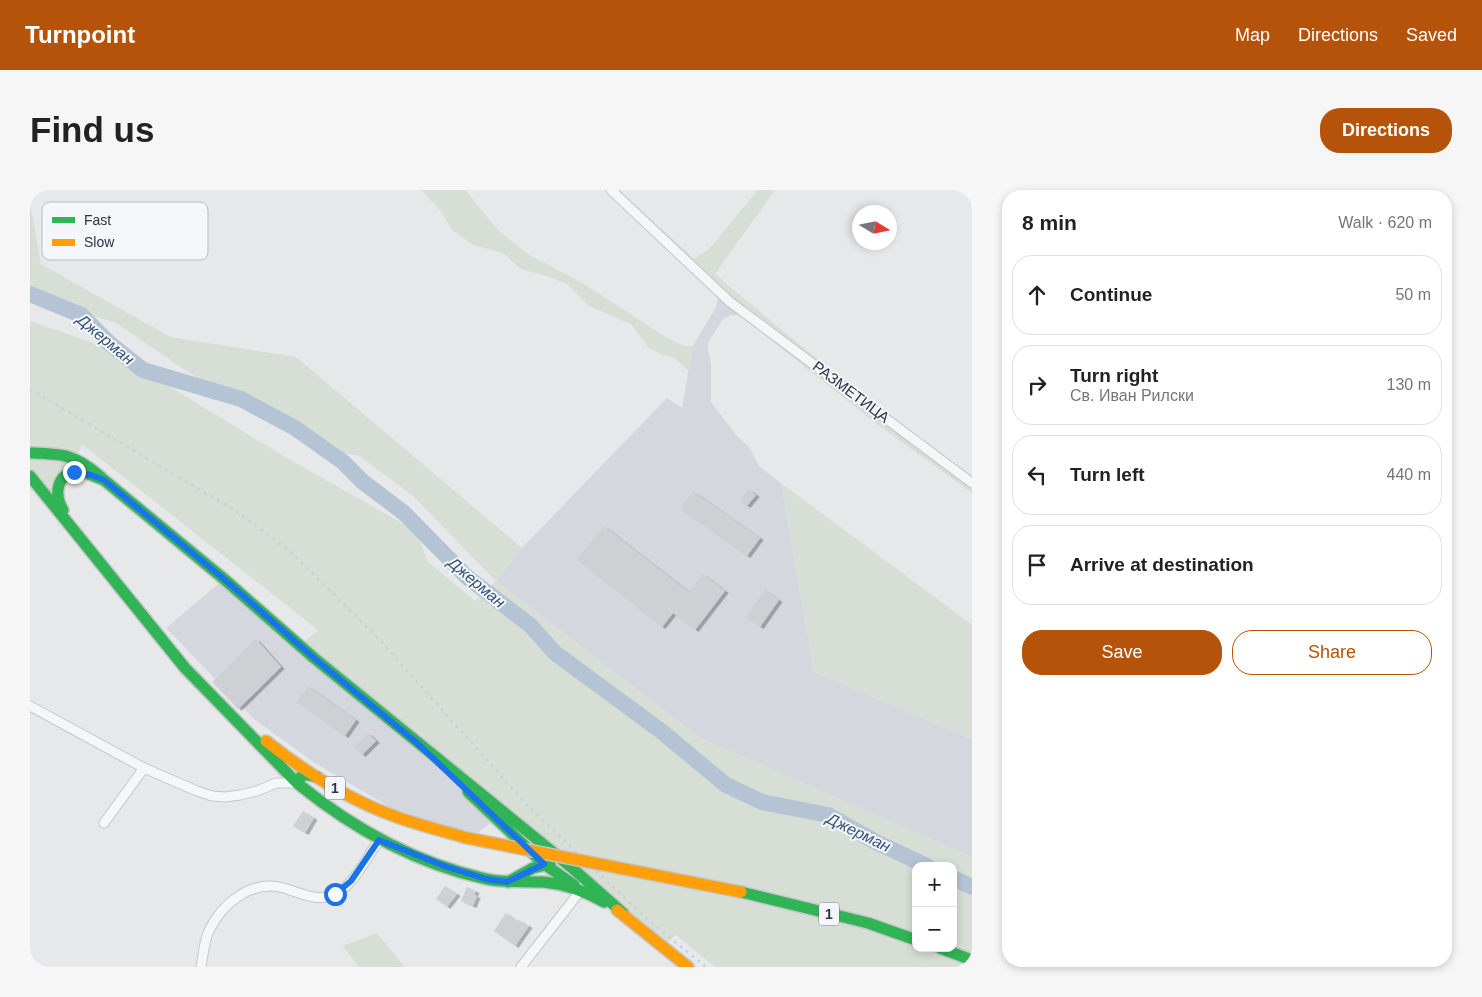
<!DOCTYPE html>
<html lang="en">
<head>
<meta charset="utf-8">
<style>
  :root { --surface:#fff; --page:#f6f6f6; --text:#222; --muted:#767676; --line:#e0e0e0; --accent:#b45309 }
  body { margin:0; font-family:Helvetica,sans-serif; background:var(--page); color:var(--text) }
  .controls { position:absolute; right:15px; bottom:15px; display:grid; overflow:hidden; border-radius:10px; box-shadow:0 2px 8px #0003 }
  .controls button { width:45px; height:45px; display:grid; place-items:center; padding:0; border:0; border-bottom:1px solid var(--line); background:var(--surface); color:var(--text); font:25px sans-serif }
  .compass { position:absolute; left:822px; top:15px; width:45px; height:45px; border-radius:50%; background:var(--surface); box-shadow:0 2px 8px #0003; rotate:100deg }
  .stop { position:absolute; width:15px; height:15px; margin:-11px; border:4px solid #1a73e8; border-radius:50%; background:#fff }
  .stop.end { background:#1a73e8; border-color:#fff; box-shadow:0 1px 5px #0008 }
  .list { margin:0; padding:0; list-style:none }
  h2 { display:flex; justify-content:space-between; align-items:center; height:65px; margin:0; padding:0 20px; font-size:21px }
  h2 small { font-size:16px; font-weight:400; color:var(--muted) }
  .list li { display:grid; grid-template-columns:32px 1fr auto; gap:15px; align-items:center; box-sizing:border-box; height:80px; margin:0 10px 10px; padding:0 10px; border:1px solid var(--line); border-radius:20px }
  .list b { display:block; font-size:19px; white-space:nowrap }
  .list p { margin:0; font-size:16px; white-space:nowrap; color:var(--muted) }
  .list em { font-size:16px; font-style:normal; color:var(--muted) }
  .actions { display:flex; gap:10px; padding:15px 20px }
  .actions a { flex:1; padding:11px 0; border:1px solid var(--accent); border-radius:20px; text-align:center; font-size:18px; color:var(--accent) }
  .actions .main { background:var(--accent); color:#fff }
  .icon { flex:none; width:28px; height:28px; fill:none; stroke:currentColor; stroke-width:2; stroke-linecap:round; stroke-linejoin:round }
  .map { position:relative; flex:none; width:942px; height:777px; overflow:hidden; border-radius:20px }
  header { display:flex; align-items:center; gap:30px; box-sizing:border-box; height:70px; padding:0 25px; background:var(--accent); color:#fff }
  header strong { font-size:24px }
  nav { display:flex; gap:28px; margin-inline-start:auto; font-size:18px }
  .intro { display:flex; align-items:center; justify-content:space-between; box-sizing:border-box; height:120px; padding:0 30px }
  h1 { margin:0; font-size:35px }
  .button { padding:12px 22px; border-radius:20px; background:var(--accent); color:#fff; font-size:18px; font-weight:700 }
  main { display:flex; gap:30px; padding:0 30px }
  aside { flex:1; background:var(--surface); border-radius:20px; box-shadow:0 2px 8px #0003 }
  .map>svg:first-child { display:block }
  .built { fill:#d4d7dd }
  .green { fill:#d6ded6; fill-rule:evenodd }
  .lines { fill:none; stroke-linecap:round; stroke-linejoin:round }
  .river { stroke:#b4c4d5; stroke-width:16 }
  .building { fill:#ced0d3; filter:url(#shadow) }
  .street-casing { stroke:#c4c6c8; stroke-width:11 }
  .fast-casing { stroke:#c4c6c8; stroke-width:14 }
  .slow-casing { stroke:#c4c6c8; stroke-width:14 }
  .street { stroke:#f5f6f7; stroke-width:9 }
  .fast { stroke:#30b455; stroke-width:11 }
  .slow { stroke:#ff9f0a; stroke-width:11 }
  .rail { stroke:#cecfd2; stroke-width:2.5; stroke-dasharray:2.5 5; stroke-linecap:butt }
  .slow-bridge-casing { stroke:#c2c5c8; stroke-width:14; stroke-linecap:butt }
  .slow-bridge { stroke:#ff9f0a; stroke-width:11 }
  .route { stroke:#1a73e8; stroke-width:6 }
  .labels { text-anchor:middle; stroke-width:4; stroke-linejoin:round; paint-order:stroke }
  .shield { fill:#f4f6f9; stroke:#676e7b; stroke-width:1 }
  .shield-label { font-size:14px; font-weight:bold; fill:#2b3445 }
  .street-label { font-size:15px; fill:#2b3445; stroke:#f4f6f9 }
  .water-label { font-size:16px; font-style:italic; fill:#34527a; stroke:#f4f6f9 }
  .key { fill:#f4f6f9; stroke:#b8bcc3; stroke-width:1 }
  .key-label { font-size:14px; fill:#2b3445 }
</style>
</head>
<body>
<header>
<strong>Turnpoint</strong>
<nav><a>Map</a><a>Directions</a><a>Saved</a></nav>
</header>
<div class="intro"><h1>Find us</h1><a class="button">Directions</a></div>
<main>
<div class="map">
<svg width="942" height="777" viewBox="0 0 942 777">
  <defs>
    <filter id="shadow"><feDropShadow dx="3.5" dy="2" stdDeviation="0" flood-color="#0004"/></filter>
  </defs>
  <rect width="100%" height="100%" fill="#e6e8ea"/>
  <path class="built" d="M688 108 710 125H701L693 129 678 152V161L681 173V212L707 246 719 257 730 277 751 293 784 482 942 549V667L670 548 466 391 492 358 637 208 652 218 663 156 686 117Z
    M194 389 386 552 466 629 441 648 389 634 285 573 224 529 136 438Z"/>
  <path class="green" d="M391 0H435L468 40 499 65 551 92 637 148 654 156H663L659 181 643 167 633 165 619 158 601 134 559 116 538 95 520 87 491 79 473 63 443 55 422 40 411 21Z
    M575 0H589L664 69 679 59 728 0H745L685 84C768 155 853 223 942 286V303L843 231 688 108Z
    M0 13 11 74 140 147 266 167 492 358 466 391 670 548 942 667V777H685L646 745 633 756 270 456 288 440 53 255 17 307 0 285V131L100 166 142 198 257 268 386 341 398 372 445 411 466 391 383 306 329 266 280 257 155 180 86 133 0 106ZM886 676H923V758H886Z
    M751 293 942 435V549L784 482Z
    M347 743 375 777H329L313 756Z"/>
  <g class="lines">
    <path class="river" d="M0 104 51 125 79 153 113 180 211 209 265 238 313 272 333 292 374 323 437 387 500 435 525 463 631 541 696 595 732 612 798 625 848 653 897 676
      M923 688 942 697"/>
  </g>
  <path class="building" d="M719 299 726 305 717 316 710 311Z
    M663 301 730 348 717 366 650 319Z
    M574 336 659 402 673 384 695 401 665 440 643 423 632 437 547 370Z
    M735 400 749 410 730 437 716 427Z
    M226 449 251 477 208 519 182 492Z
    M278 496 326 530 315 546 267 512Z
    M338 543 346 551 332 565 324 557Z
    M273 621 284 628 275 643 263 636Z
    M415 696 427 704 417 717 406 709Z
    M437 697 446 701 444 705 447 706 443 716 431 711Z
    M476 723 488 732 489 730 499 736 485 756 464 741Z"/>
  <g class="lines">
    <g class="street-casing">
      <path id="street" d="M581 0 700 112 942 293
        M0 516 114 578 167 601 182 606 195 607 210 605 227 601 246 593H267
        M74 633 114 578
        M171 777C173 766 174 753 178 743 191 714 221 689 254 698 270 703 289 713 306 704 325 693 337 667 349 650
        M491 777 551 700"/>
    </g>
    <g class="fast-casing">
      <path id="fast" d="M0 263C33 264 45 264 71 287
        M0 286 155 478 267 593C270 583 279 584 287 587
        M74 290 194 389 284 468 541 677 593 723
        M33 320C24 305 26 282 48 282 57 282 66 287 74 290
        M267 593C322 638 385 673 456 689 475 693 494 691 513 692 535 694 555 701 574 712
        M438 602 514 674 544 695
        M478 692 503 678 520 674
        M711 702 838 733 886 750
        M910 758 942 770"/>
    </g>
    <g class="slow-casing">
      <path id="slow" d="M236 551C275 582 317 609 364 626 388 635 413 641 437 648
        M587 720 658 777"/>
    </g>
    <use href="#street" class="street"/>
    <use href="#fast" class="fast"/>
    <use href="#slow" class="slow"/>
    <path class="rail" d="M0 199 204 320 261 362 348 448 495 613 618 730 676 777"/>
    <g class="slow-bridge-casing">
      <path id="slow-bridge" d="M437 648 711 702"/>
    </g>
    <use href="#slow-bridge" class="slow-bridge"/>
  </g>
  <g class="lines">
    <path class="route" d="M44 282 61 285 74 290 194 389 284 468 386 552 514 674 477 692 456 689 414 676 349 650 321 691 305 704"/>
  </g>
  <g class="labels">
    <g class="shield">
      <rect x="295" y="586.5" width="20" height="23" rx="4"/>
      <rect x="789" y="712.5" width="20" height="23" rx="4"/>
    </g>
    <g class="shield-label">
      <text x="305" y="603">1</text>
      <text x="799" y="729">1</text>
    </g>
    <g class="street-label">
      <text transform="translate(821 202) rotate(37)" y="5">РАЗМЕТИЦА</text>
    </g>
    <g class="water-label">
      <text transform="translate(76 149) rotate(40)" y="6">Джерман</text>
      <text transform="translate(447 392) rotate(40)" y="6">Джерман</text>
      <text transform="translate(829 642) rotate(26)" y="6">Джерман</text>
    </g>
  </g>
  <rect x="12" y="12" width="166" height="58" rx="8" class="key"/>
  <rect x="22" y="27" width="23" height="6" fill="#30b455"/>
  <rect x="22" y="49" width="23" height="7" fill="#ff9f0a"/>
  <g class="key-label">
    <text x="54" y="35">Fast</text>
    <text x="54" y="57">Slow</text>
  </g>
</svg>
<div class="controls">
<button>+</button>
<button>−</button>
</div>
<svg class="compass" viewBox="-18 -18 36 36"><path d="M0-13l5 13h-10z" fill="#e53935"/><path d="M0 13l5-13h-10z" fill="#767676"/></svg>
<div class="stop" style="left:305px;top:704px"></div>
<div class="stop end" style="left:44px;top:282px"></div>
</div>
<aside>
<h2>8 min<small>Walk · 620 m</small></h2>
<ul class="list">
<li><svg class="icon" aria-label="ahead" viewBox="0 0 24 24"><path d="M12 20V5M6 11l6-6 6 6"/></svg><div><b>Continue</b></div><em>50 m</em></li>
<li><svg class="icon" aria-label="right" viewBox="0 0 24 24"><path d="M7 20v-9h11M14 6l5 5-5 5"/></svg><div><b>Turn right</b><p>Св. Иван Рилски</p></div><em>130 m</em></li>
<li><svg class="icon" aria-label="left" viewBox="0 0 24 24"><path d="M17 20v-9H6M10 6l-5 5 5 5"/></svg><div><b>Turn left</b></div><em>440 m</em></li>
<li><svg class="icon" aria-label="arrive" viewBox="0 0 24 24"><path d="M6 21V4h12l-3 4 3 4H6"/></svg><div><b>Arrive at destination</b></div></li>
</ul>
<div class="actions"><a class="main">Save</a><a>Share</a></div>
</aside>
</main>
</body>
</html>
